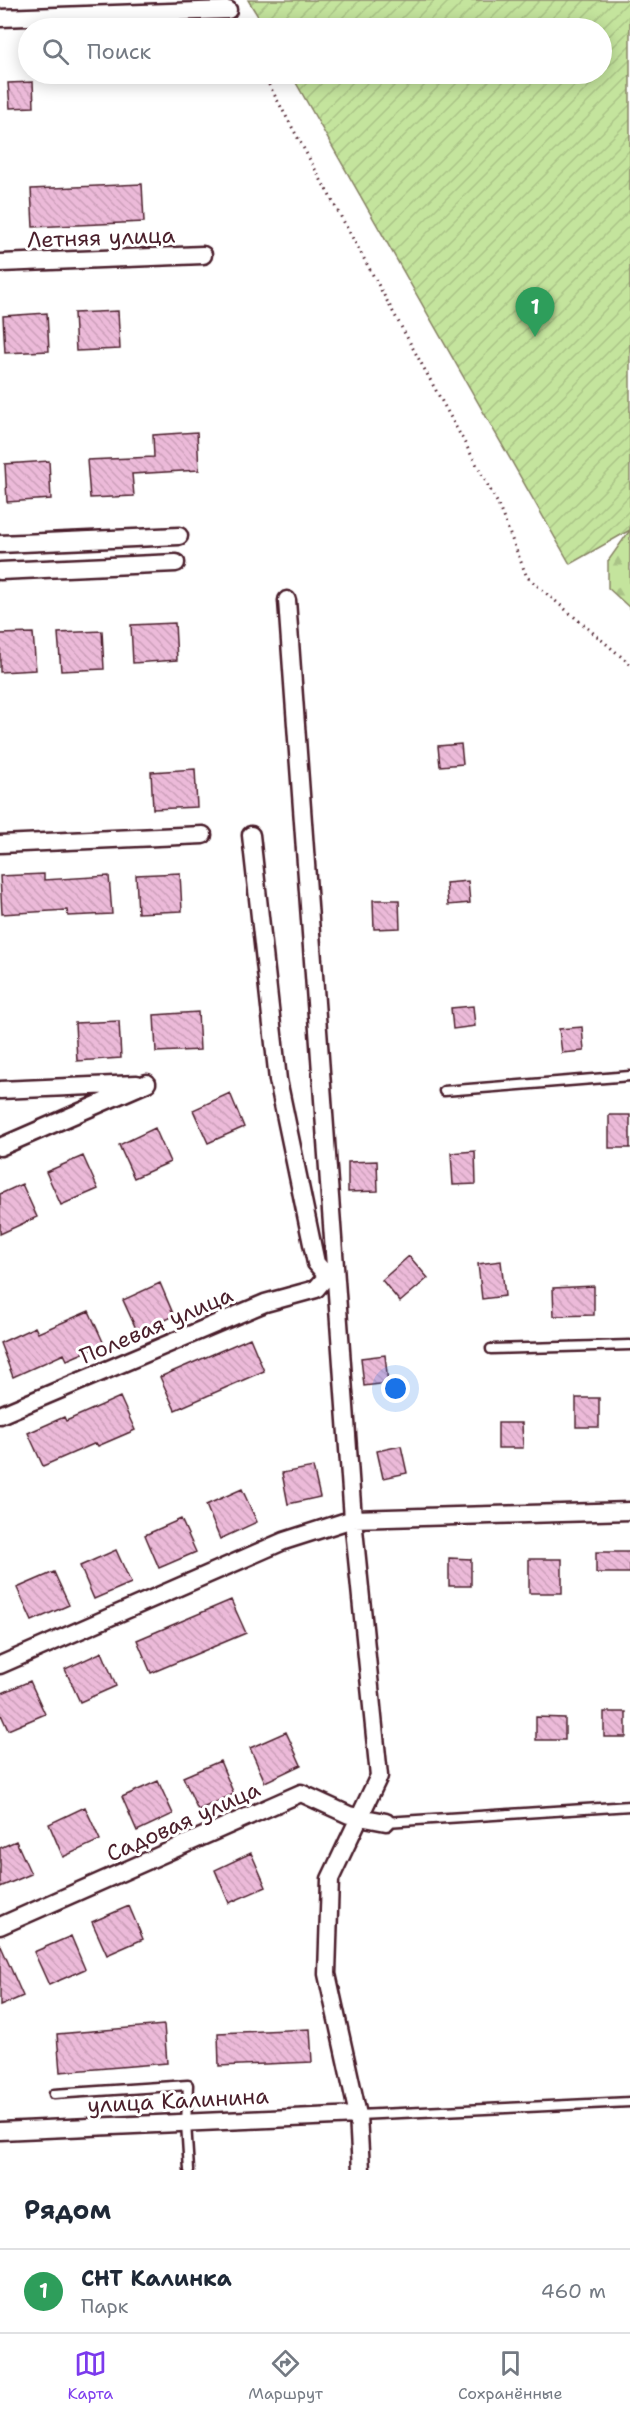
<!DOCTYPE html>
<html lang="ru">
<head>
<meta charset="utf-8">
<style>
  :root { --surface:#fff; --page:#f6f6f7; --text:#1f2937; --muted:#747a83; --line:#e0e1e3; --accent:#7c3aed }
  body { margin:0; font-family:"Shantell Sans",sans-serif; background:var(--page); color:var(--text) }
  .you { position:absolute; left:396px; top:1389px; width:21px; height:21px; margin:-15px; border:4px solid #fff; border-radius:50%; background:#1a73e8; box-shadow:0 0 0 9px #1a73e833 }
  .badge { display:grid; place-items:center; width:39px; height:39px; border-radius:50%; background:var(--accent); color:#fff; font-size:20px; font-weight:700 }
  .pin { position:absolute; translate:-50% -50px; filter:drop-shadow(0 2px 3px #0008) }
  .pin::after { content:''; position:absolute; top:32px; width:21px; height:18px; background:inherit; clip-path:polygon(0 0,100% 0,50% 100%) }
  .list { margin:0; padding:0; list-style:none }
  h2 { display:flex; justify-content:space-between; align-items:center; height:78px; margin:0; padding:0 24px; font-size:26px }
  h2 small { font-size:20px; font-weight:400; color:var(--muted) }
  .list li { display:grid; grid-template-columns:39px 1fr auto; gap:18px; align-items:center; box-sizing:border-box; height:84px; padding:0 24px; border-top:2px solid var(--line) }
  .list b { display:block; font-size:22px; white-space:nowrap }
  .list p { margin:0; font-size:20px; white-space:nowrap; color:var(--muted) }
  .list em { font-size:20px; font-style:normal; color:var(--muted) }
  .icon { flex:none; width:33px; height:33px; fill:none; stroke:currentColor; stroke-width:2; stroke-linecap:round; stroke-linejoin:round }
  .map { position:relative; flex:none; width:630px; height:2170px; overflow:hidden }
  .search { position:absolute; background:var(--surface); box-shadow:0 3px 15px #0003; left:18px; right:18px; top:18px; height:66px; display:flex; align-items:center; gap:15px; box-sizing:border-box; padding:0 21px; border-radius:33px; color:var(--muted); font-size:22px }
  .sheet { height:162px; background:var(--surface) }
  nav { display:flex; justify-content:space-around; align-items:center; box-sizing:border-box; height:84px; border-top:2px solid var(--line); background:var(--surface); font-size:16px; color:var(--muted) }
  nav a { display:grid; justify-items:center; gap:3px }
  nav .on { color:var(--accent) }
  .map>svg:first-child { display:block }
  .forest { fill:url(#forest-firs); stroke:#878264; stroke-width:1.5 }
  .garden { fill:url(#garden-furrows); stroke:#878264; stroke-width:1.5 }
  .building { fill:url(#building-back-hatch); stroke:#4a1f2b; stroke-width:1.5 }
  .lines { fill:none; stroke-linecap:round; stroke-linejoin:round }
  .lane-casing { stroke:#4a1f2b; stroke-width:13 }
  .street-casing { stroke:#4a1f2b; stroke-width:21 }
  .path { stroke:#4a1f2b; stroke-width:3; stroke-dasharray:1.5 4.5; stroke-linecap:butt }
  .lane { stroke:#fff; stroke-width:8 }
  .street { stroke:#fff; stroke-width:16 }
  .labels { text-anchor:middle; stroke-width:6; stroke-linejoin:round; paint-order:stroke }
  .street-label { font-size:22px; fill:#4a1f2b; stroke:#fff }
</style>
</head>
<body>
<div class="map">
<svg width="630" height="2170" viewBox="0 0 630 2170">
  <defs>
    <pattern id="forest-firs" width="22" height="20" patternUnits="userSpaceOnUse" patternTransform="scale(1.5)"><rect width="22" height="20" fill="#c4e49d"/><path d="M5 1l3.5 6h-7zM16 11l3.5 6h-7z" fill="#aac387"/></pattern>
    <pattern id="garden-furrows" width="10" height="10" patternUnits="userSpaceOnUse" patternTransform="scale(1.5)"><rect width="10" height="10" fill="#c4e49d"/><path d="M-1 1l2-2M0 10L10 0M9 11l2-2" fill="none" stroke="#aac387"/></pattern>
    <pattern id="building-back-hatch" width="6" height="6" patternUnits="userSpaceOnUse" patternTransform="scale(1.5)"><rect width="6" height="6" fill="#ecbad9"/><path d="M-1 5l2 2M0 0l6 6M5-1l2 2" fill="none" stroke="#cc9fba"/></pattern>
  </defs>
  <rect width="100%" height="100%" fill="#fff"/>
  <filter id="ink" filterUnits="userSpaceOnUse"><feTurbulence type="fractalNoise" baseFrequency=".0167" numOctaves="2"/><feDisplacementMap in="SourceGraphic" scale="12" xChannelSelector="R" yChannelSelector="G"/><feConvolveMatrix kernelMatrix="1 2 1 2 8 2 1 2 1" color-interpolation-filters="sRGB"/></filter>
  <g filter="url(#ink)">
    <path class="forest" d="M630 530V608L608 588V561Z"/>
    <path class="garden" d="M248 0H630V530L570 564 291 74H602V28H265Z"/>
    <path class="building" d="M33 82 34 107 10 108 8 83Z
      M142 184 144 222 33 227 31 189Z
      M118 311 120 349 76 351 74 313Z
      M47 313 49 351 5 353 3 316Z
      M197 432 199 470 132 474 134 496 90 498 87 460 154 457 153 435Z
      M49 461 51 499 7 502 5 464Z
      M175 623 177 660 133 663 131 625Z
      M102 631 104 669 61 671 58 633Z
      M33 633 36 670 0 672V634Z
      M461 744 463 764 440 766 438 746Z
      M195 769 197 807 153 809 151 772Z
      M180 873 182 911 138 913 136 875Z
      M44 874V880L109 876 112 914 68 916 67 910 2 914 0 876Z
      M468 881 470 903 448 905 446 883Z
      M373 900H399L400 928 374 929Z
      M473 1006 475 1026 453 1029 451 1008Z
      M198 1012 200 1050 156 1052 154 1015Z
      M119 1021 121 1058 77 1061 75 1023Z
      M582 1027 584 1051 562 1053 559 1029Z
      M230 1093 244 1127 208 1143 193 1110Z
      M609 1115H630V1148H609Z
      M155 1128 170 1162 134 1178 119 1145Z
      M475 1151 476 1184 453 1185 451 1153Z
      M83 1156 98 1189 61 1205 46 1172Z
      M377 1161 378 1191 348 1192V1162Z
      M22 1184 37 1217 0 1234V1194Z
      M409 1256 428 1278 400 1302 382 1280Z
      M501 1261 505 1296 482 1299 478 1264Z
      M160 1283 174 1316 138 1333 123 1300Z
      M594 1286V1315L554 1316 553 1288Z
      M89 1311 104 1344 67 1360 64 1354 13 1377 0 1343 35 1327 38 1333Z
      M250 1338 264 1371 175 1410 160 1377Z
      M385 1355 388 1383 364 1386 361 1358Z
      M120 1397 135 1430 98 1446 96 1443 43 1466 28 1433 64 1417 66 1421Z
      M576 1398H599V1427H576Z
      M498 1423H522L523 1448H498Z
      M401 1446 407 1473 383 1478 377 1451Z
      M313 1467 320 1497 288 1504 282 1473Z
      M242 1489 257 1522 220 1539 206 1505Z
      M181 1519 196 1552 159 1568 145 1535Z
      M116 1550 131 1583 94 1599 80 1566Z
      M596 1552H630V1573H596Z
      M449 1558 471 1559V1586H449Z
      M529 1559H562V1593H529Z
      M54 1572 69 1605 32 1621 17 1588Z
      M231 1600 246 1633 151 1673 137 1640Z
      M102 1652 116 1686 80 1702 65 1669Z
      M30 1681 45 1714 8 1730 0 1712V1694Z
      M604 1712H626V1737H604Z
      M536 1717 565 1718V1740H536Z
      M286 1732 301 1765 265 1782 250 1748Z
      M220 1761 234 1794 198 1810 183 1777Z
      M158 1781 173 1814 137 1831 122 1797Z
      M85 1807 100 1840 63 1857 49 1824Z
      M16 1841 31 1874 0 1887V1848Z
      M251 1853 266 1887 229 1903 215 1870Z
      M129 1906 143 1939 107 1955 92 1922Z
      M71 1936 85 1969 49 1985 34 1952Z
      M0 1944 23 1996 0 2006Z
      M164 2025 167 2063 60 2072 57 2034Z
      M310 2029 312 2062 219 2066 218 2033Z"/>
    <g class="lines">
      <g class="lane-casing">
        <path id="lane" d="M444 1091 630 1076
          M491 1349 630 1345
          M386 1822 630 1806
          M54 2094 188 2085 186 2123 189 2170
          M358 2115 630 2102"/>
      </g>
      <g class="street-casing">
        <path id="street" d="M0 18 228 10
          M0 263 203 255
          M0 544 179 536
          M0 571 176 563
          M287 600 336 1280
          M251 835 278 1080 316 1263 327 1276 336 1280 353 1519 379 1776 330 1879 327 1974 358 2115 361 2170
          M0 844 203 835
          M0 1090 137 1084
          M0 1147 147 1083
          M0 1415 265 1303 316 1289 327 1276
          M0 1665 284 1541 353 1519 630 1511
          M0 1926 301 1793 349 1815 386 1822
          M0 2131 358 2115"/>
      </g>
      <path class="path" d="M263 74 497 502 527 577 630 664"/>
      <use href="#lane" class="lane"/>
      <use href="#street" class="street"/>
    </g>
  </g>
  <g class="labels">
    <g class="street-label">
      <text transform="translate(101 237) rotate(-2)" y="8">Летняя улица</text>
      <text transform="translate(156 1325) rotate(-23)" y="8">Полевая улица</text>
      <text transform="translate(183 1821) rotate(-24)" y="8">Садовая улица</text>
      <text transform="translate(178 2100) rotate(-3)" y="8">улица Калинина</text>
    </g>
  </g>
</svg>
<div class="you"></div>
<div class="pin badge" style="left:535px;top:337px;background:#2e9e5b">1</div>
<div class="search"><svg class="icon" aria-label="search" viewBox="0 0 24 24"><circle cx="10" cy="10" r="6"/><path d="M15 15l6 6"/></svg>Поиск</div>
</div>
<section class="sheet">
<h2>Рядом<small></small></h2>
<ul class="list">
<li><span class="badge" style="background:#2e9e5b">1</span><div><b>СНТ Калинка</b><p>Парк</p></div><em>460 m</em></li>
</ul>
</section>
<nav>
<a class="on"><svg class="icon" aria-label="map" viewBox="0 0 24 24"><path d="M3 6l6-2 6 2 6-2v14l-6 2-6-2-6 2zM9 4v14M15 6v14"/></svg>Карта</a>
<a><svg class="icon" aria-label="directions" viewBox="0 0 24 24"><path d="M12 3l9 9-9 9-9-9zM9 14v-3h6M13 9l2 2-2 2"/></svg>Маршрут</a>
<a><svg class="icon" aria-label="saved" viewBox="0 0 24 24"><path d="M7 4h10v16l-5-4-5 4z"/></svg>Сохранённые</a>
</nav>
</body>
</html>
